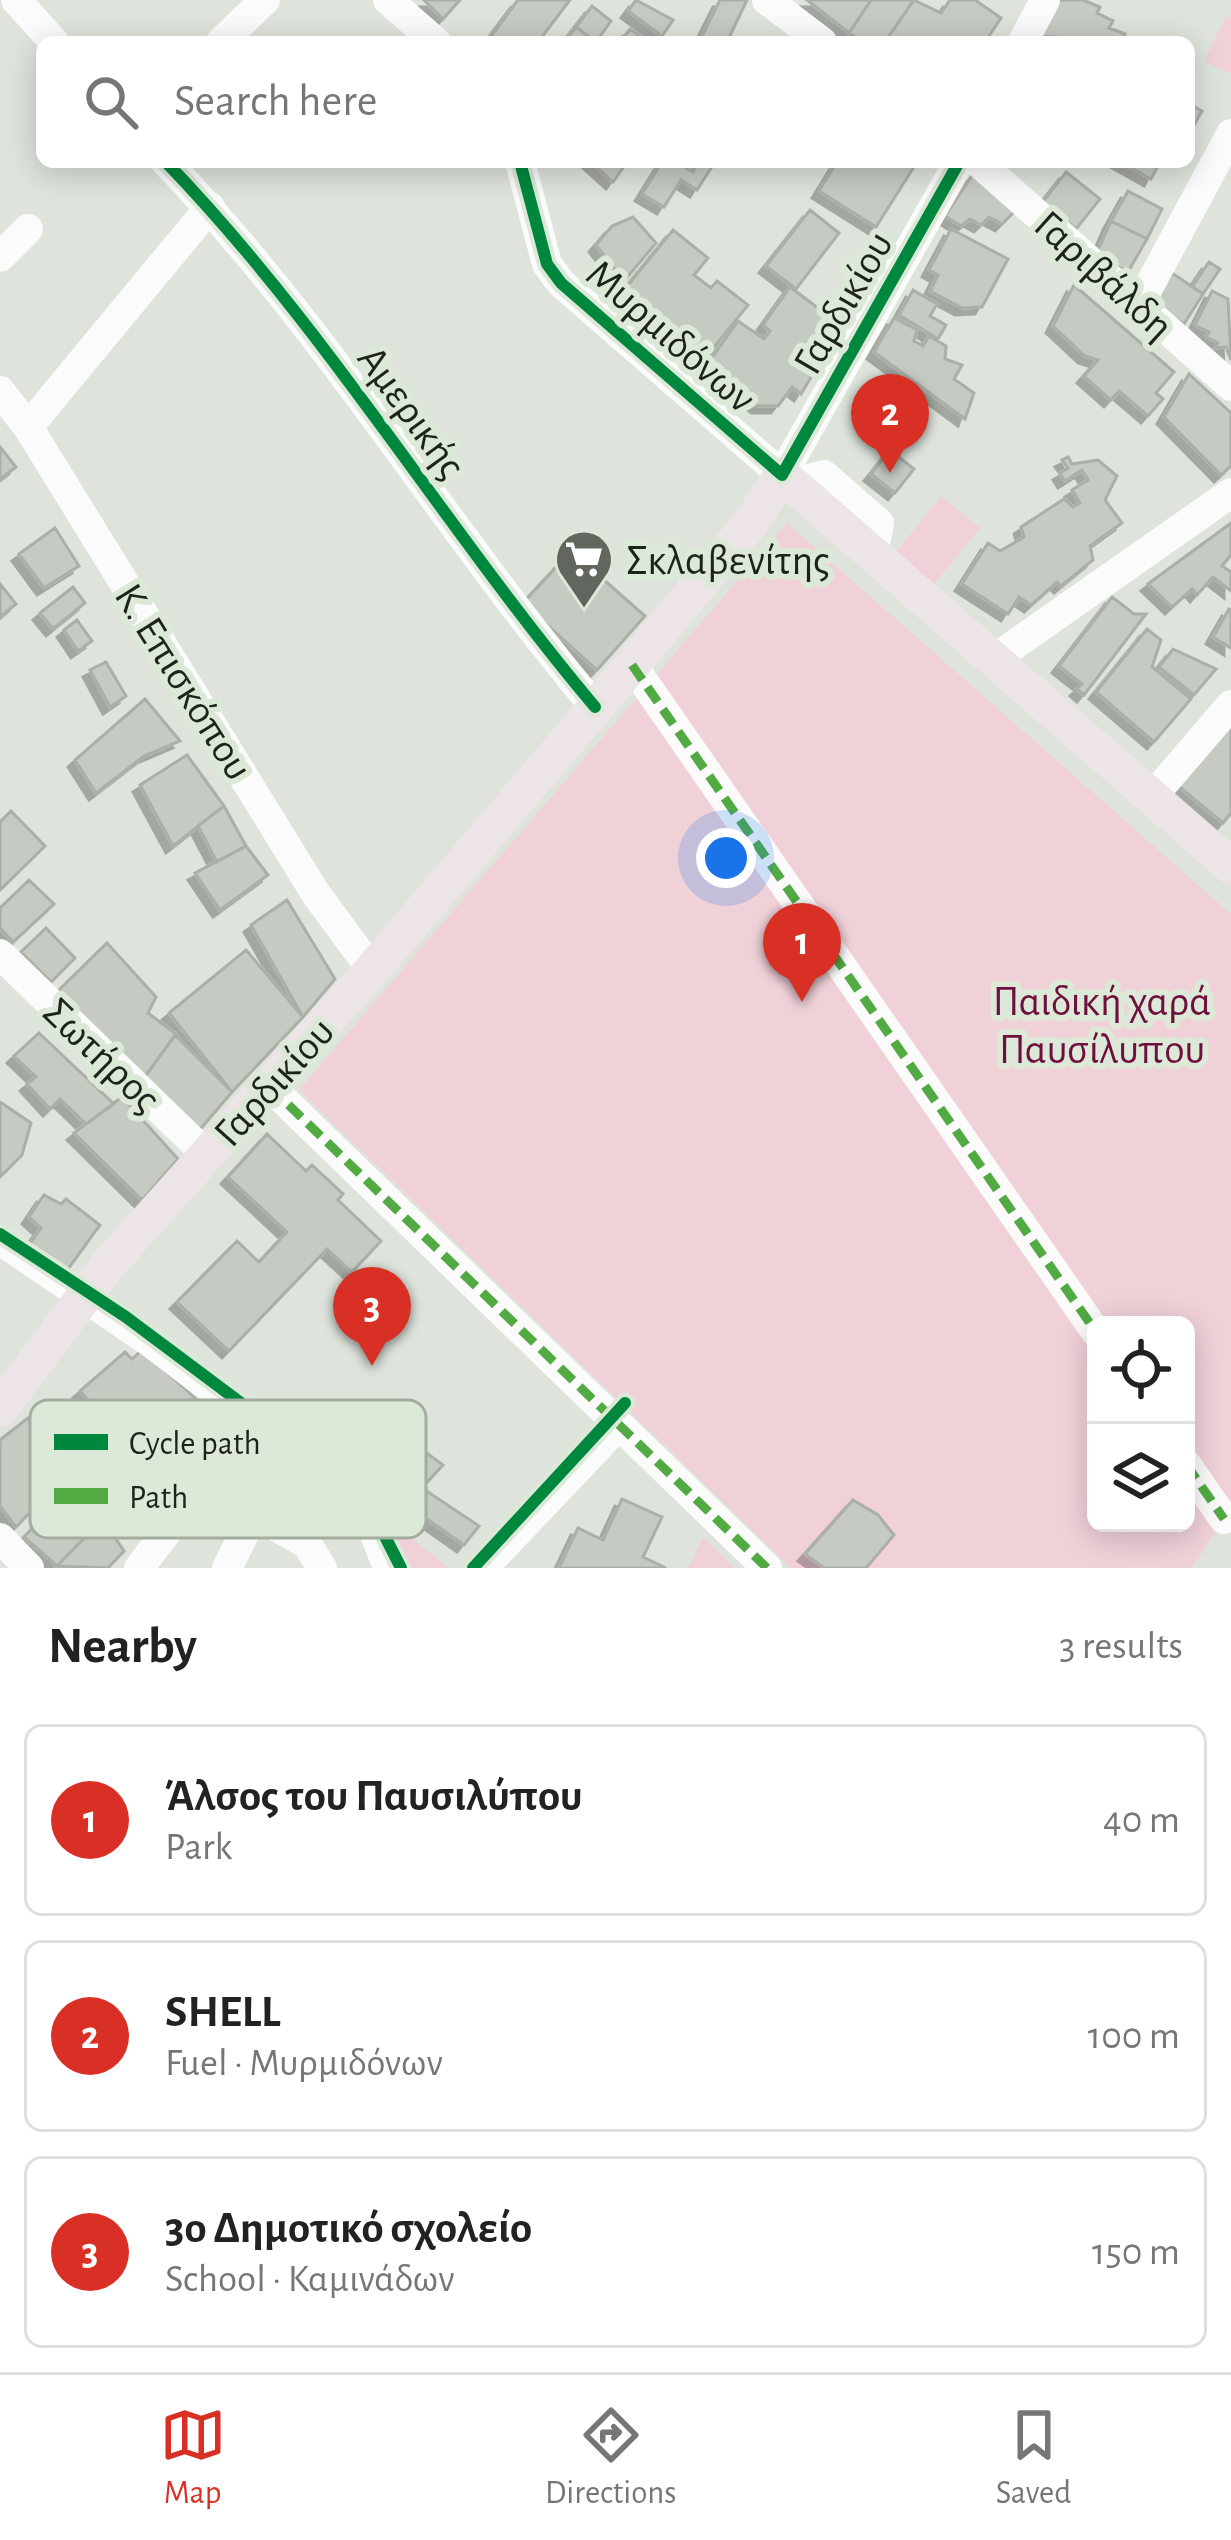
<!DOCTYPE html>
<html lang="en">
<head>
<meta charset="utf-8">
<style>
  :root { --surface:#fff; --page:#f6f6f6; --text:#222; --muted:#767676; --line:#e0e0e0; --accent:#d93025 }
  body { margin:0; font-family:"Alegreya Sans",sans-serif; background:var(--page); color:var(--text) }
  .controls { position:absolute; right:36px; bottom:36px; display:grid; overflow:hidden; border-radius:18px; box-shadow:0 6px 30px #0003 }
  .controls button { width:108px; height:108px; display:grid; place-items:center; padding:0; border:0; border-bottom:3px solid var(--line); background:var(--surface); color:var(--text); font:60px sans-serif }
  .you { position:absolute; left:726px; top:858px; width:42px; height:42px; margin:-30px; border:9px solid #fff; border-radius:50%; background:#1a73e8; box-shadow:0 0 0 18px #1a73e833 }
  .badge { display:grid; place-items:center; width:78px; height:78px; border-radius:50%; background:var(--accent); color:#fff; font-size:39px; font-weight:700 }
  .pin { position:absolute; translate:-50% -99px; filter:drop-shadow(0 3px 6px #0008) }
  .pin::after { content:''; position:absolute; top:63px; width:42px; height:36px; background:inherit; clip-path:polygon(0 0,100% 0,50% 100%) }
  .list { margin:0; padding:0; list-style:none }
  h2 { display:flex; justify-content:space-between; align-items:center; height:156px; margin:0; padding:0 48px; font-size:51px }
  h2 small { font-size:39px; font-weight:400; color:var(--muted) }
  .list li { display:grid; grid-template-columns:78px 1fr auto; gap:36px; align-items:center; box-sizing:border-box; height:192px; margin:0 24px 24px; padding:0 24px; border:3px solid var(--line); border-radius:18px }
  .list b { display:block; font-size:45px; white-space:nowrap }
  .list p { margin:0; font-size:39px; white-space:nowrap; color:var(--muted) }
  .list em { font-size:39px; font-style:normal; color:var(--muted) }
  .icon { flex:none; width:66px; height:66px; fill:none; stroke:currentColor; stroke-width:2; stroke-linecap:round; stroke-linejoin:round }
  .map { position:relative; flex:none; width:1231px; height:1568px; overflow:hidden }
  .search { position:absolute; background:var(--surface); box-shadow:0 6px 30px #0003; left:36px; right:36px; top:36px; height:132px; display:flex; align-items:center; gap:30px; box-sizing:border-box; padding:0 42px; border-radius:18px; color:var(--muted); font-size:45px }
  .sheet { height:804px; background:var(--surface) }
  nav { display:flex; justify-content:space-around; align-items:center; box-sizing:border-box; height:168px; border-top:3px solid var(--line); background:var(--surface); font-size:33px; color:var(--muted) }
  nav a { display:grid; justify-items:center; gap:6px }
  nav .on { color:var(--accent) }
  .map>svg:first-child { display:block }
  .green { fill:#f0d1d8; fill-rule:evenodd }
  .building { fill:#c5cac3; stroke:#aaafa8; stroke-width:3; filter:url(#shadow) }
  .lines { fill:none; stroke-linecap:round; stroke-linejoin:round }
  .minor { stroke:#fafbfa; stroke-width:30 }
  .major { stroke:#ede4e7; stroke-width:36 }
  .quiet { stroke:#52aa43; stroke-width:9; stroke-dasharray:18 9; stroke-linecap:butt }
  .cycleway-casing { stroke:#dce8d8; stroke-width:20 }
  .cycleway { stroke:#00873e; stroke-width:12 }
  .labels { text-anchor:middle; stroke-width:12; stroke-linejoin:round; paint-order:stroke }
  .street-label { font-size:42px; fill:#1e221c; stroke:#dce8d8 }
  .poi-label { font-size:42px; fill:#1e221c; stroke:#dce8d8; text-anchor:start }
  .park-label { font-size:42px; fill:#6e0f3d; stroke:#dce8d8 }
  .key { fill:#dce8d8; stroke:#a3ada0; stroke-width:3 }
  .key-label { font-size:33px; fill:#1e221c }
</style>
</head>
<body>
<div class="map">
<svg width="1231" height="1568" viewBox="0 0 1231 1568">
  <defs>
    <filter id="shadow"><feDropShadow dx="-7" dy="7" stdDeviation="0" flood-color="#0004"/></filter>
  </defs>
  <rect width="100%" height="100%" fill="#dee4dc"/>
  <path class="green" d="M1226 16 1231 18V74L1204 61Z
    M941 496 980 528 934 584 896 552Z
    M787 523 1231 914V1524L1223 1520 1192 1568H791L299 1090ZM1096 1325H1186V1523H1096Z
    M383 1519 389 1520 449 1568H405Z
    M703 1537 734 1567 733 1568H688Z"/>
  <path class="building" d="M424 0H460L443 19Z
    M518 0H570L538 42H487Z
    M636 0 673 20 662 36 628 11Z
    M720 0H747L727 42H699Z
    M807 0H871L849 33Z
    M871 0H914L885 42H863L849 33Z
    M914 0 941 13 950 0H975L1001 18 985 42H891L887 39Z
    M1055 0H1083L1100 7 1097 13 1113 21 1109 28 1125 34 1123 40 1129 42 1042 36Z
    M592 6 611 21 596 42 576 27Z
    M576 27 596 42H564Z
    M630 29 648 42H620Z
    M1189 104 1202 111 1189 134Z
    M591 162H627L613 182Z
    M662 162H676L693 172 699 162H715L697 190 681 180 664 207 642 194Z
    M837 162H917L876 227 819 191Z
    M1121 162H1160L1151 179Z
    M1066 172 1100 199 1076 229 1042 203Z
    M973 174 1014 212 1002 224 989 217 981 225 970 219 961 226 945 216Z
    M1128 191 1162 209 1147 239 1111 221Z
    M810 210 839 233 796 289 766 266Z
    M633 217 656 243 624 281 596 245 612 226Z
    M1111 221 1147 239 1128 272 1096 255Z
    M951 229 1008 259 982 307 962 308 930 291 938 275 929 270Z
    M673 230 708 258 694 275 711 288 717 281 748 305 707 356 625 289Z
    M1209 262 1220 269 1203 294 1192 287Z
    M1172 273 1203 294 1184 324 1152 305Z
    M1074 285 1174 372 1156 393 1163 399 1148 416 1119 391 1111 400 1084 376 1098 360 1085 356 1053 326Z
    M790 287 842 326 801 394 792 387 778 406H758L709 362 738 321 764 339 770 331 763 325Z
    M913 290 937 304 930 316 946 325 938 339 899 315Z
    M1212 291 1228 299 1231 360 1226 347 1215 348 1218 343 1206 337 1209 332 1195 325Z
    M894 318 917 330 914 341 923 346 929 336 946 346 945 359 962 365 954 379 974 393 965 419 874 352Z
    M1189 374 1231 413V466L1221 475 1164 417Z
    M0 447 16 467 0 479Z
    M890 450 914 469 895 493 871 474Z
    M1068 457 1072 464 1098 460 1117 476 1105 500 1122 523 1090 546 1093 560 1061 586 1057 582 1031 605 1019 597 1008 614 962 584 988 543 1000 551 1024 537 1021 527 1064 499 1073 507 1080 503 1072 490 1088 480 1082 470 1065 481 1060 473 1068 468 1062 460Z
    M1231 523V555L1222 566 1231 572V591L1213 577 1197 595 1192 589 1172 607 1148 584Z
    M55 528 79 566 44 588 19 554Z
    M571 551 645 616 597 670 523 603Z
    M0 584 16 604 0 617Z
    M73 587 85 603 53 629 40 613Z
    M1112 597 1134 614H1146L1084 695 1077 689 1082 684 1059 666Z
    M1229 609 1231 610V648L1213 637Z
    M77 620 92 641 78 651 64 630Z
    M1147 629 1161 640 1152 667 1191 699 1154 742 1096 692Z
    M1173 649 1216 669 1194 695 1159 667Z
    M106 662 126 696 110 707 90 670Z
    M145 699 180 741 144 756 96 793 75 760Z
    M1226 724 1231 728V813L1223 823 1176 784Z
    M187 755 224 806 173 846 140 785Z
    M224 806 246 846 217 862 198 826Z
    M11 811 45 846 0 890V822Z
    M246 846 268 875 220 910 195 873Z
    M29 880 54 904 13 942 0 928V908Z
    M287 900 335 979 303 1017 251 925Z
    M46 928 75 958 51 982 21 952Z
    M107 943 156 997 148 1013 176 1034 144 1078 58 991Z
    M246 950 303 1017 232 1092 169 1013Z
    M39 1033 114 1104 86 1124 60 1099 50 1109 27 1084 36 1077 14 1056Z
    M175 1035 232 1092 197 1133 144 1078Z
    M122 1097 178 1159 142 1200 74 1133Z
    M0 1102 31 1123 22 1155 0 1177Z
    M267 1134 306 1171 312 1165 343 1194 338 1200 381 1241 352 1272 327 1249 229 1351 177 1302 237 1241 259 1262 287 1232 228 1177Z
    M44 1195 61 1204 66 1199 100 1225 68 1269 30 1244 41 1228 29 1217Z
    M142 1350 216 1417 184 1445 159 1417 150 1426 135 1407 113 1429 80 1391 125 1352 132 1359Z
    M28 1418 38 1441 42 1436 48 1445 47 1456 34 1470 45 1497 16 1527 0 1506V1440Z
    M380 1419 443 1465 422 1488 479 1526 464 1545 346 1462Z
    M72 1487 103 1519 57 1566 24 1537Z
    M622 1499 662 1517 643 1557 666 1568H559L578 1528 603 1540Z
    M853 1500 878 1515 894 1535 866 1568H824L805 1554Z
    M103 1519 124 1551 108 1568 57 1566Z"/>
  <g class="lines">
    <path class="minor" d="M16 0 54 42
      M388 0 436 42
      M767 0 822 42
      M221 42 265 0
      M1023 42 1045 0
      M166 162C328 330 446 530 595 707
      M520 162 547 264 561 283 782 475 959 162
      M978 162 1231 386
      M0 257 28 229
      M1139 305 1231 134
      M0 391 28 427 316 894 372 970
      M28 427 210 207
      M793 484 824 475 879 523 873 554
      M994 659 1231 493
      M632 665 1096 1332
      M1152 797 1231 705
      M0 954 207 1155
      M269 1086 767 1568
      M0 1240 150 1342 354 1498 368 1516 388 1568
      M1186 1464 1224 1519
      M0 1538 29 1568
      M139 1568 253 1419
      M227 1568 249 1524 263 1519 307 1544 322 1568
      M483 1568 619 1425"/>
    <path class="major" d="M0 1409 108 1265 372 970 632 665 749 525 782 475 1231 866"/>
    <path class="quiet" d="M632 665 1096 1332
      M269 1086 767 1568
      M1186 1464 1224 1519"/>
    <g class="cycleway-casing">
      <path id="cycleway" d="M166 162C328 330 446 530 595 707
        M520 162 547 264 561 283 782 475 959 162
        M0 1234 126 1317 364 1495 401 1568
        M473 1568 625 1403"/>
    </g>
    <use href="#cycleway" class="cycleway"/>
  </g>
  <defs>
    <g id="supermarket-pin" transform="scale(3)"><path d="M0 17L-7.5 6A9.5 9.5 0 1 1 7.5 6Z" fill="#61665f" stroke="#dce8d8"/><path d="M-6-5.5h2.5l.6 2H6L4.5 2H-2.5L-4.4-4H-6ZM-1.5 3.2a1.3 1.3 0 1 0 .1 0ZM3 3.2a1.3 1.3 0 1 0 .1 0Z" fill="#fff"/></g>
  </defs>
  <g fill-rule="evenodd">
    <use href="#supermarket-pin" x="584" y="559"/>
  </g>
  <g class="labels">
    <g class="street-label">
      <text transform="translate(1105 274) rotate(42)" y="15">Γαριβάλδη</text>
      <text transform="translate(842 302) rotate(-60)" y="15">Γαρδικίου</text>
      <text transform="translate(672 335) rotate(41)" y="15">Μυρμιδόνων</text>
      <text transform="translate(413 411) rotate(54)" y="15">Αμερικής</text>
      <text transform="translate(185 681) rotate(58)" y="15">Κ. Επισκόπου</text>
      <text transform="translate(103 1054) rotate(44)" y="15">Σωτήρος</text>
      <text transform="translate(273 1081) rotate(-48)" y="15">Γαρδικίου</text>
    </g>
    <g class="poi-label">
      <text x="626" y="574">Σκλαβενίτης</text>
    </g>
    <g class="park-label">
      <text x="1102" y="1015">Παιδική χαρά<tspan x="1102" dy="48">Παυσίλυπου</tspan></text>
    </g>
  </g>
  <rect x="30" y="1400" width="396" height="138" rx="18" class="key"/>
  <rect x="54" y="1434" width="54" height="16" fill="#00873e"/>
  <rect x="54" y="1488" width="54" height="16" fill="#52aa43"/>
  <g class="key-label">
    <text x="129" y="1454">Cycle path</text>
    <text x="129" y="1508">Path</text>
  </g>
</svg>
<div class="controls">
<button><svg class="icon" aria-label="locate" viewBox="0 0 24 24"><circle cx="12" cy="12" r="6"/><path d="M12 2v4M12 18v4M2 12h4M18 12h4"/></svg></button>
<button><svg class="icon" aria-label="layers" viewBox="0 0 24 24"><path d="M12 4l9 5-9 5-9-5zM3 14l9 5 9-5"/></svg></button>
</div>
<div class="you"></div>
<div class="pin badge" style="left:802px;top:1002px">1</div>
<div class="pin badge" style="left:890px;top:473px">2</div>
<div class="pin badge" style="left:372px;top:1366px">3</div>
<div class="search"><svg class="icon" aria-label="search" viewBox="0 0 24 24"><circle cx="10" cy="10" r="6"/><path d="M15 15l6 6"/></svg>Search here</div>
</div>
<section class="sheet">
<h2>Nearby<small>3 results</small></h2>
<ul class="list">
<li><span class="badge">1</span><div><b>Άλσος του Παυσιλύπου</b><p>Park</p></div><em>40 m</em></li>
<li><span class="badge">2</span><div><b>SHELL</b><p>Fuel · Μυρμιδόνων</p></div><em>100 m</em></li>
<li><span class="badge">3</span><div><b>3ο Δημοτικό σχολείο</b><p>School · Καμινάδων</p></div><em>150 m</em></li>
</ul>
</section>
<nav>
<a class="on"><svg class="icon" aria-label="map" viewBox="0 0 24 24"><path d="M3 6l6-2 6 2 6-2v14l-6 2-6-2-6 2zM9 4v14M15 6v14"/></svg>Map</a>
<a><svg class="icon" aria-label="directions" viewBox="0 0 24 24"><path d="M12 3l9 9-9 9-9-9zM9 14v-3h6M13 9l2 2-2 2"/></svg>Directions</a>
<a><svg class="icon" aria-label="saved" viewBox="0 0 24 24"><path d="M7 4h10v16l-5-4-5 4z"/></svg>Saved</a>
</nav>
</body>
</html>
